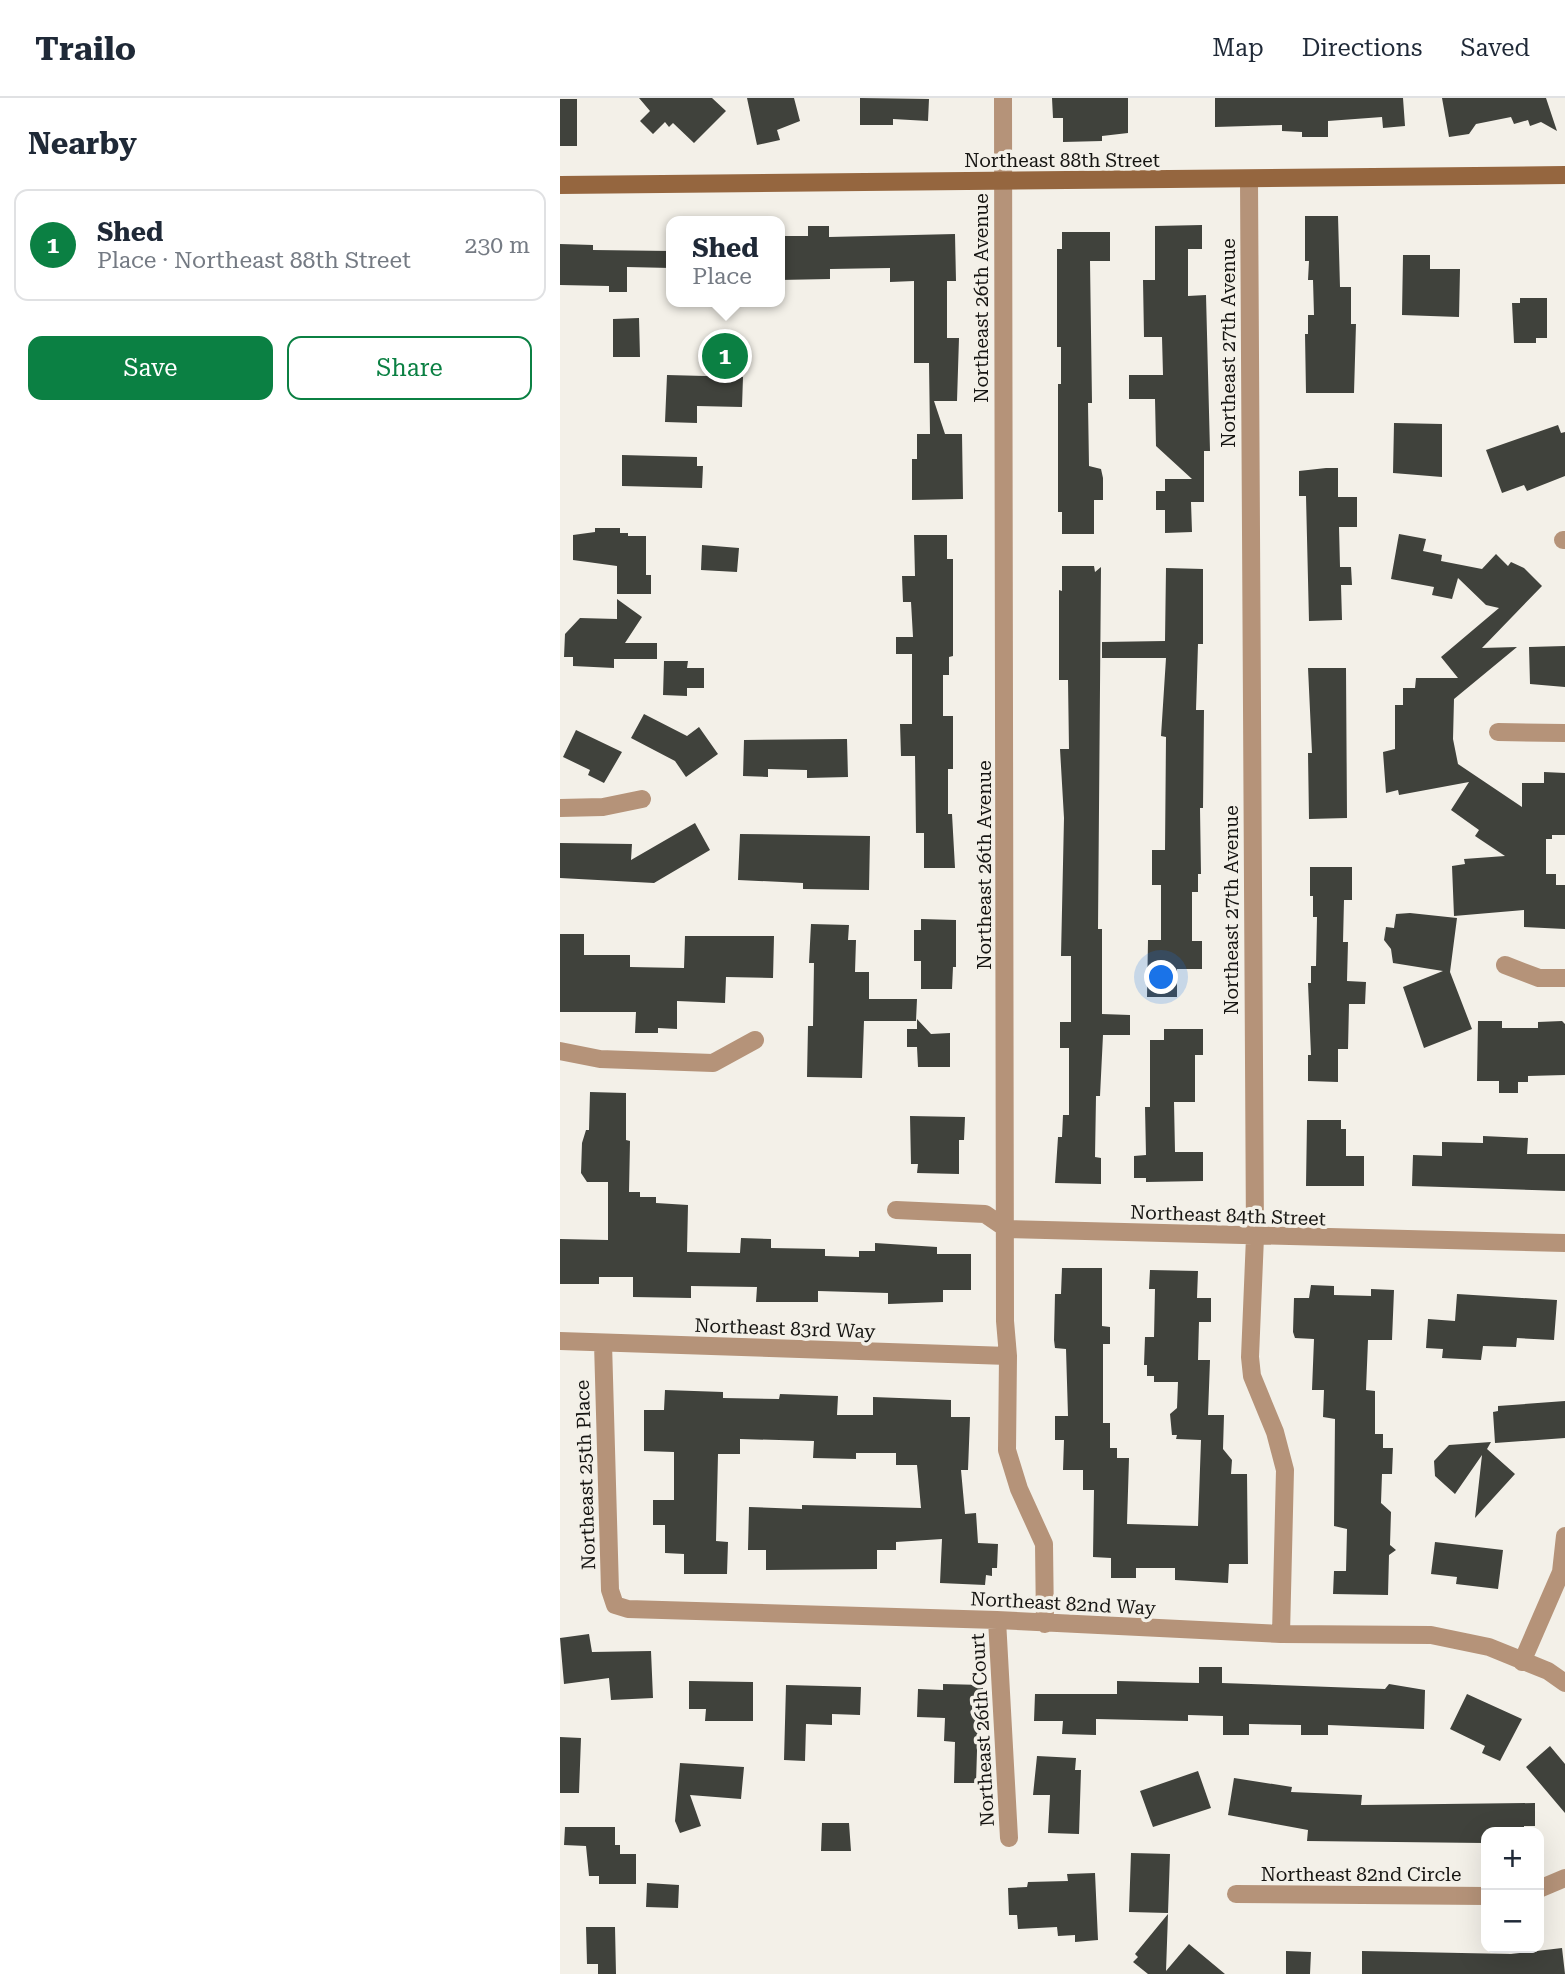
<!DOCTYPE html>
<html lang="en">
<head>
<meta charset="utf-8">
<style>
  :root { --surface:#fff; --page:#f2f2f3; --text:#1f2937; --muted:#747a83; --line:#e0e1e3; --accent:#0b8043 }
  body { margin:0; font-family:"Roboto Serif",serif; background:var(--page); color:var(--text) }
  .controls { position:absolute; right:21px; bottom:21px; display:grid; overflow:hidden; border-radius:14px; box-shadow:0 7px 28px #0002 }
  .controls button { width:63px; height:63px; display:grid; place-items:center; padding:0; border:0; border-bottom:2px solid var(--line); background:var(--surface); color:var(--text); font:35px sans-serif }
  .you { position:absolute; left:602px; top:880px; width:24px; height:24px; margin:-18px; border:5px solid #fff; border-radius:50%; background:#1a73e8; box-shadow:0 0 0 10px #1a73e833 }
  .badge { display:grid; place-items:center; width:46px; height:46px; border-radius:50%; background:var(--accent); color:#fff; font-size:23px; font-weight:700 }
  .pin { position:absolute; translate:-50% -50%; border:4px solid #fff; box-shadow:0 2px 7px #0006 }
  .popup { position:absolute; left:106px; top:118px; width:119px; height:91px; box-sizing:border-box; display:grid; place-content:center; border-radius:14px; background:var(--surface); filter:drop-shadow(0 2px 5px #0005); font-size:23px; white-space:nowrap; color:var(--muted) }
  .popup b { font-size:26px; color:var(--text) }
  .popup::after { content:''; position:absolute; left:50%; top:100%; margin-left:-14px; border:14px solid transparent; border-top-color:var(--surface) }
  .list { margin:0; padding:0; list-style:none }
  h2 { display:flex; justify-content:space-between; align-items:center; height:91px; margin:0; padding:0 28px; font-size:30px }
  h2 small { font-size:23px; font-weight:400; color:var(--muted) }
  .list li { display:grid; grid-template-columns:46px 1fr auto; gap:21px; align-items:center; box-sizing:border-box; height:112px; margin:0 14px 14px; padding:0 14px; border:2px solid var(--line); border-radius:14px }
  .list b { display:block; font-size:26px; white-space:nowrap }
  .list p { margin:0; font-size:23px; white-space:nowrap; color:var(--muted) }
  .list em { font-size:23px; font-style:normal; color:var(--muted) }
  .actions { display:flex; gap:14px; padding:21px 28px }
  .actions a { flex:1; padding:16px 0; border:2px solid var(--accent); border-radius:14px; text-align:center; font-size:24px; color:var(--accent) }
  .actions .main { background:var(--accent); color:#fff }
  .map { position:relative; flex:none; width:1005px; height:1876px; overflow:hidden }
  header { display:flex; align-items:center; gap:42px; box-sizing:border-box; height:98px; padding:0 35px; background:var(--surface); border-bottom:2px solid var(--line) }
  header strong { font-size:33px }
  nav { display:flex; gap:38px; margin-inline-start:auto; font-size:24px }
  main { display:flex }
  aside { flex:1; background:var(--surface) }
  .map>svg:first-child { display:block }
  .building { fill:#40423c }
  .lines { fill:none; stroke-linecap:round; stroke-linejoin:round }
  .street { stroke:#b59379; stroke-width:18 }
  .secondary { stroke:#95663f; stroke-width:18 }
  .labels { text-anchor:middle; stroke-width:7; stroke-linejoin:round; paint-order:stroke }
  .street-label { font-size:19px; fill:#161512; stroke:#f3f0e8 }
</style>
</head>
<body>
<header>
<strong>Trailo</strong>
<nav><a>Map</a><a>Directions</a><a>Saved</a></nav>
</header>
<main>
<aside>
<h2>Nearby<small></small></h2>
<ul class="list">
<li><span class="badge">1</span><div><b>Shed</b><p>Place · Northeast 88th Street</p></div><em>230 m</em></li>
</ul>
<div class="actions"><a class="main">Save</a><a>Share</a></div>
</aside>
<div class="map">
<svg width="1005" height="1876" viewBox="0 0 1005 1876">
  <rect width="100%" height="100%" fill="#f3f0e8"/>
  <path class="building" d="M79 0H152L166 13 134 45 113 25 109 29 105 24 93 36 80 23 90 13Z
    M187 0H234L240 23 217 32 220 42 197 47Z
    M300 0 369 1 368 23 333 21V27H300Z
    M492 0H568V35L542 38V43L503 44V20H493Z
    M655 0H843L845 28 823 30 822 19 768 23V39H742V34L722 33V27L655 29Z
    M882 0H986L997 33 981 24 970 28 968 22 954 26 951 19 916 26 909 36 889 39Z
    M0 1H17V48H0Z
    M745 118H778L780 189H791V226H796L794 295H746L745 236H748V217H754L753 182H748L749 163H745Z
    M642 127V151H628V198L646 197 650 353H644V404H631L632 434 605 435V412H596V393H605V381H632L596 348 595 301H569V277H603L602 239H584L583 182H595V128Z
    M248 128H269V139L395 136 396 183H387V240H399L397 303H374L385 336H402L403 401 352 402V361H357V336H370L369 265H354V183L330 184V170L270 171V181L219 182V138H248Z
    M502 134H550V163H530L532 305H528L529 368 541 371 543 380V402H534V436H502V414H498V286H501V249H497V151H502Z
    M0 146 33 147V152L111 153V170L67 169V194H49V188L0 187Z
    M843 157H870V171H900L899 219 842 217Z
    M960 200H987V240H976V245H954L952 205H960Z
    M79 220 80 259H53V221Z
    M107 277 183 279 182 309 137 308V325L105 324Z
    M834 325 882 326V379L833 375Z
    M998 327 1001 335 1005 334V378L967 393 964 387 942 395 926 352Z
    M62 357 137 359V368H143L142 390 62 388Z
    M766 370H778V399H797V429H779L780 469H791L792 487H781L782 522 749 523 746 398H739V373Z
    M35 430H60V435H68V438H86V477H91V496H57V468L13 462V437L35 434Z
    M839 436 866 441 863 453 882 457 881 463 922 471 936 456 948 468 951 464 964 470 982 488 922 550 957 549 894 601 893 641 898 666 962 709V685H984V674L1005 675V737H992V741H986V776H996V787H1005V831L964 829V812L894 818 892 768 905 766 904 761 945 758 915 738 919 732 891 712 909 684 839 697 838 692 826 695 823 654 835 651V607H843V590H855L856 580H898L881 559 939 510 926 507 898 480 892 501 872 497 874 489 831 481Z
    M354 437H387V461H393V558L389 559V577H383V618H393V671H388V716H392L395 770H364V735H356L355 658H341L340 626H352V556H336V539H353L351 504H343L342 478H355Z
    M142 447 179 450 177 474 141 472Z
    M502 468H534L535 474 541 469 538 831H542V916L570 917V937H543L540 998H536L535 1059 541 1060V1086L495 1085 498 1039H502L503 1017H509V950H500V924H511V858H501L504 720 500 651H509L508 582H499V492L502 493Z
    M606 470 643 471V546H638L636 612H644L643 710H640L641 776H638V794H632V843H642V871H617V899H587L588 842H601V787H592V752H605L606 639 601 638 606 560H542V544L605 543Z
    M57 501 82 519 65 545H97V561H54V570L13 568V559H4L5 536 20 520 57 521Z
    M1005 548V589L970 586 969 549Z
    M104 563H128L127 570H144V590H127V598L103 597Z
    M748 570H786L787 720 749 721 748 655H752Z
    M84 616 127 638 139 629 158 656 126 679 115 663 71 640Z
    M16 632 62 654 44 685 28 677 30 672 3 659Z
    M287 641 288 679 247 680V672L208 671V679L183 678 184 642Z
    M135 725 150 752 94 785 0 780V745L72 746 71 762Z
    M180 736 310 738 309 792 243 791V785L178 782Z
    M750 769H792V802H784L783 844H788L787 883 806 884 805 906H789L788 951H778V984L748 983V957H751L748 885H751V868H756L757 819H753V798H750Z
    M850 815 897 820 890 874 912 931 864 950 843 889 883 873 833 865 831 851 824 842 826 829 834 830 836 816Z
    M361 821 396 822V869H393L392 891H361V863H354V832H361Z
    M251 826 289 827 288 842H296L295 874H309V901H357L356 923H304L302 980 247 979 248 928H253L254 865H249Z
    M0 836H24V857H70V869L124 870 125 838H214L213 880 166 879 165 905 117 903V931L98 930V935H75L76 914H0Z
    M357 921 371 936 390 935V969H358L357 949H347V931H357Z
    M918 923H942V930H978V924L1002 923 1005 926V977L968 978V984H958V995H939V983H917Z
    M604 931H643V957H635V1004H614L615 1054H643V1083L586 1084V1080H574V1058L586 1057 585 1009H590V942H604Z
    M30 994 66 995V1042L70 1043 69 1094H80V1099H96V1105L128 1107 127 1154 180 1155 181 1140 211 1141V1150L265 1151V1158L299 1159V1153H315V1145L377 1149V1156H411V1192H383V1204L328 1206V1195L258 1193V1204H196L197 1189 131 1188V1200L73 1199V1179H39V1186H0V1141L48 1142V1084H27L21 1075 22 1045 26 1032H29Z
    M350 1018 405 1019 404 1042H399V1076L357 1075 358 1066H351Z
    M747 1022H781V1031H786V1058H804V1088H746Z
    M923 1038 968 1040 967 1056H1005V1093L852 1088 853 1057 882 1058V1044L923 1045Z
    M502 1170H542V1228L550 1229V1246H543V1325H550V1350H557V1360H569L567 1426 638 1428 641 1342 616 1341 617 1337H612L610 1316 617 1310 618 1284H594V1278H587V1267H584L585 1239H594L595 1191H589L590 1172 638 1173 637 1200H651V1224H639L638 1262H650L648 1317H664L663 1351 672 1362 671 1376H687L688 1466H669L668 1485 615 1482V1470H576V1480H551V1460L533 1459 534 1392H523V1372H503L504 1342H495V1318H508L506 1251 495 1250 494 1242 495 1196H501Z
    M751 1187 774 1188V1197L811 1198V1191L834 1192 832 1242H808L806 1292 815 1293V1336H823V1350H833L832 1376H822L821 1405 831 1414 830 1447 836 1452 829 1457 828 1497 773 1496 774 1473H786L787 1431 774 1428 775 1321 763 1319 764 1292H752L754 1241 735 1240 733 1234 734 1200H749Z
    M897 1196 997 1202 994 1242 957 1240 956 1249 923 1248 921 1262 882 1260 883 1251 866 1250 868 1221 895 1223Z
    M105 1292 163 1294V1300L219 1301 220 1296 278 1298 277 1317H313V1299L391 1302V1319H410L408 1372H401L405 1416 416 1415 418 1445 438 1446 437 1470H432V1478L426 1477 425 1487 380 1485 382 1441 336 1444V1452H317V1471L206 1472V1452H188L189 1409 242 1411V1407L361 1410 357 1367H336V1355H296V1361L253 1360 254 1343 180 1341V1356H158L156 1443 168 1444 167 1476H124V1456L105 1455V1427H93V1402H114V1354L84 1353V1312H104Z
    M1005 1303V1340L935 1345 933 1314 938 1313V1308Z
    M931 1344 927 1351 955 1376 915 1420 922 1357 895 1396 875 1378 874 1363 889 1347Z
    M875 1444 943 1452 938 1491 896 1486 897 1479 871 1476Z
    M29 1536 32 1554 91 1553 93 1600 51 1602 49 1580 4 1586 0 1540Z
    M639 1569H662V1585L825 1591 829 1586 865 1592 864 1631 768 1627V1637H741V1627L689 1626V1637H663V1618L628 1617V1623L536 1621V1637L502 1636 503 1623H474L475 1596H557V1583L639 1585Z
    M129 1583 193 1584V1623H145L146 1611H129Z
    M383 1586 423 1587 422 1621H418L416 1685H394L395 1644 384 1643 385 1620 357 1619 358 1591 383 1592Z
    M226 1587 301 1589 300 1617 272 1616V1627L246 1626 245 1663 224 1662Z
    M907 1596 962 1621 940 1663 922 1655 925 1648 890 1631Z
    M0 1639 21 1640 19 1695H0Z
    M990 1648 1005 1666V1715L966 1669Z
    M477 1658 516 1660 515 1672H521L519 1736 488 1735 490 1697H473Z
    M120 1665 184 1669 181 1701 130 1697 141 1728 120 1735 115 1723Z
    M638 1673 651 1710 593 1729 580 1693Z
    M674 1680 732 1689 731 1694 802 1697 801 1707 975 1705V1728H964V1734H926L924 1745 747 1743 748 1732 668 1717Z
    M262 1725H289L291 1753H261Z
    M5 1729H55V1747H60V1756H76V1786H39V1778H29L26 1748 4 1747Z
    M571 1755 610 1756 608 1815 569 1814Z
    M535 1775 538 1842 515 1844V1837L498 1838 497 1829 458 1831 457 1817H449L448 1790 467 1789 468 1784 508 1783 507 1776Z
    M87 1785 119 1787 118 1810 86 1809Z
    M608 1816 606 1873 629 1846 665 1876H588L573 1864 578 1859 575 1856Z
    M26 1829H55L56 1876H38V1866H27Z
    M1002 1850 1005 1876H802V1853L951 1856Z
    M726 1853 751 1854 750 1876H726Z"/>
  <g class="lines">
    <path class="street" d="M443 0 445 1223 448 1258 447 1352 459 1391 484 1446 485 1526
      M689 82 695 1139 690 1259 692 1278 715 1334 725 1372 721 1536
      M1003 442H1005
      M938 634 1005 635
      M0 710 43 709 82 701
      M945 867 979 880H1005
      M0 953 40 961 153 965 195 942
      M336 1112 425 1116 447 1131 1005 1145
      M0 1243 448 1258
      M43 1245 50 1492 55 1507 68 1511 437 1522 721 1536 871 1537 929 1549 988 1573 1005 1585
      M437 1522 449 1740
      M962 1564 1001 1474 1005 1438
      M979 1791 1005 1780
      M676 1796 926 1798"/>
    <path class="secondary" d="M0 87 1005 77"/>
  </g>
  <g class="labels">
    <g class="street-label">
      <text x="502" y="69">Northeast 88th Street</text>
      <text transform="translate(421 200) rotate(-90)" y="7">Northeast 26th Avenue</text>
      <text transform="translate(668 245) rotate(-90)" y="7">Northeast 27th Avenue</text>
      <text transform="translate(424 767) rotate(-90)" y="7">Northeast 26th Avenue</text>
      <text transform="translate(671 812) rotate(-90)" y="7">Northeast 27th Avenue</text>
      <text transform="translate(668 1117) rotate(2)" y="7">Northeast 84th Street</text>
      <text transform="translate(225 1230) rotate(2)" y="7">Northeast 83rd Way</text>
      <text transform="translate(25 1377) rotate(-92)" y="7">Northeast 25th Place</text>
      <text transform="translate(503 1505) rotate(3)" y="7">Northeast 82nd Way</text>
      <text transform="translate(422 1632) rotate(-93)" y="7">Northeast 26th Court</text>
      <text x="801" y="1783">Northeast 82nd Circle</text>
    </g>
  </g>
</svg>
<div class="controls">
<button>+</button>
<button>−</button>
</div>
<div class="you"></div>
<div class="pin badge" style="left:165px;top:258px">1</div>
<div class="popup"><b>Shed</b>Place</div>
</div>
</main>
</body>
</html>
